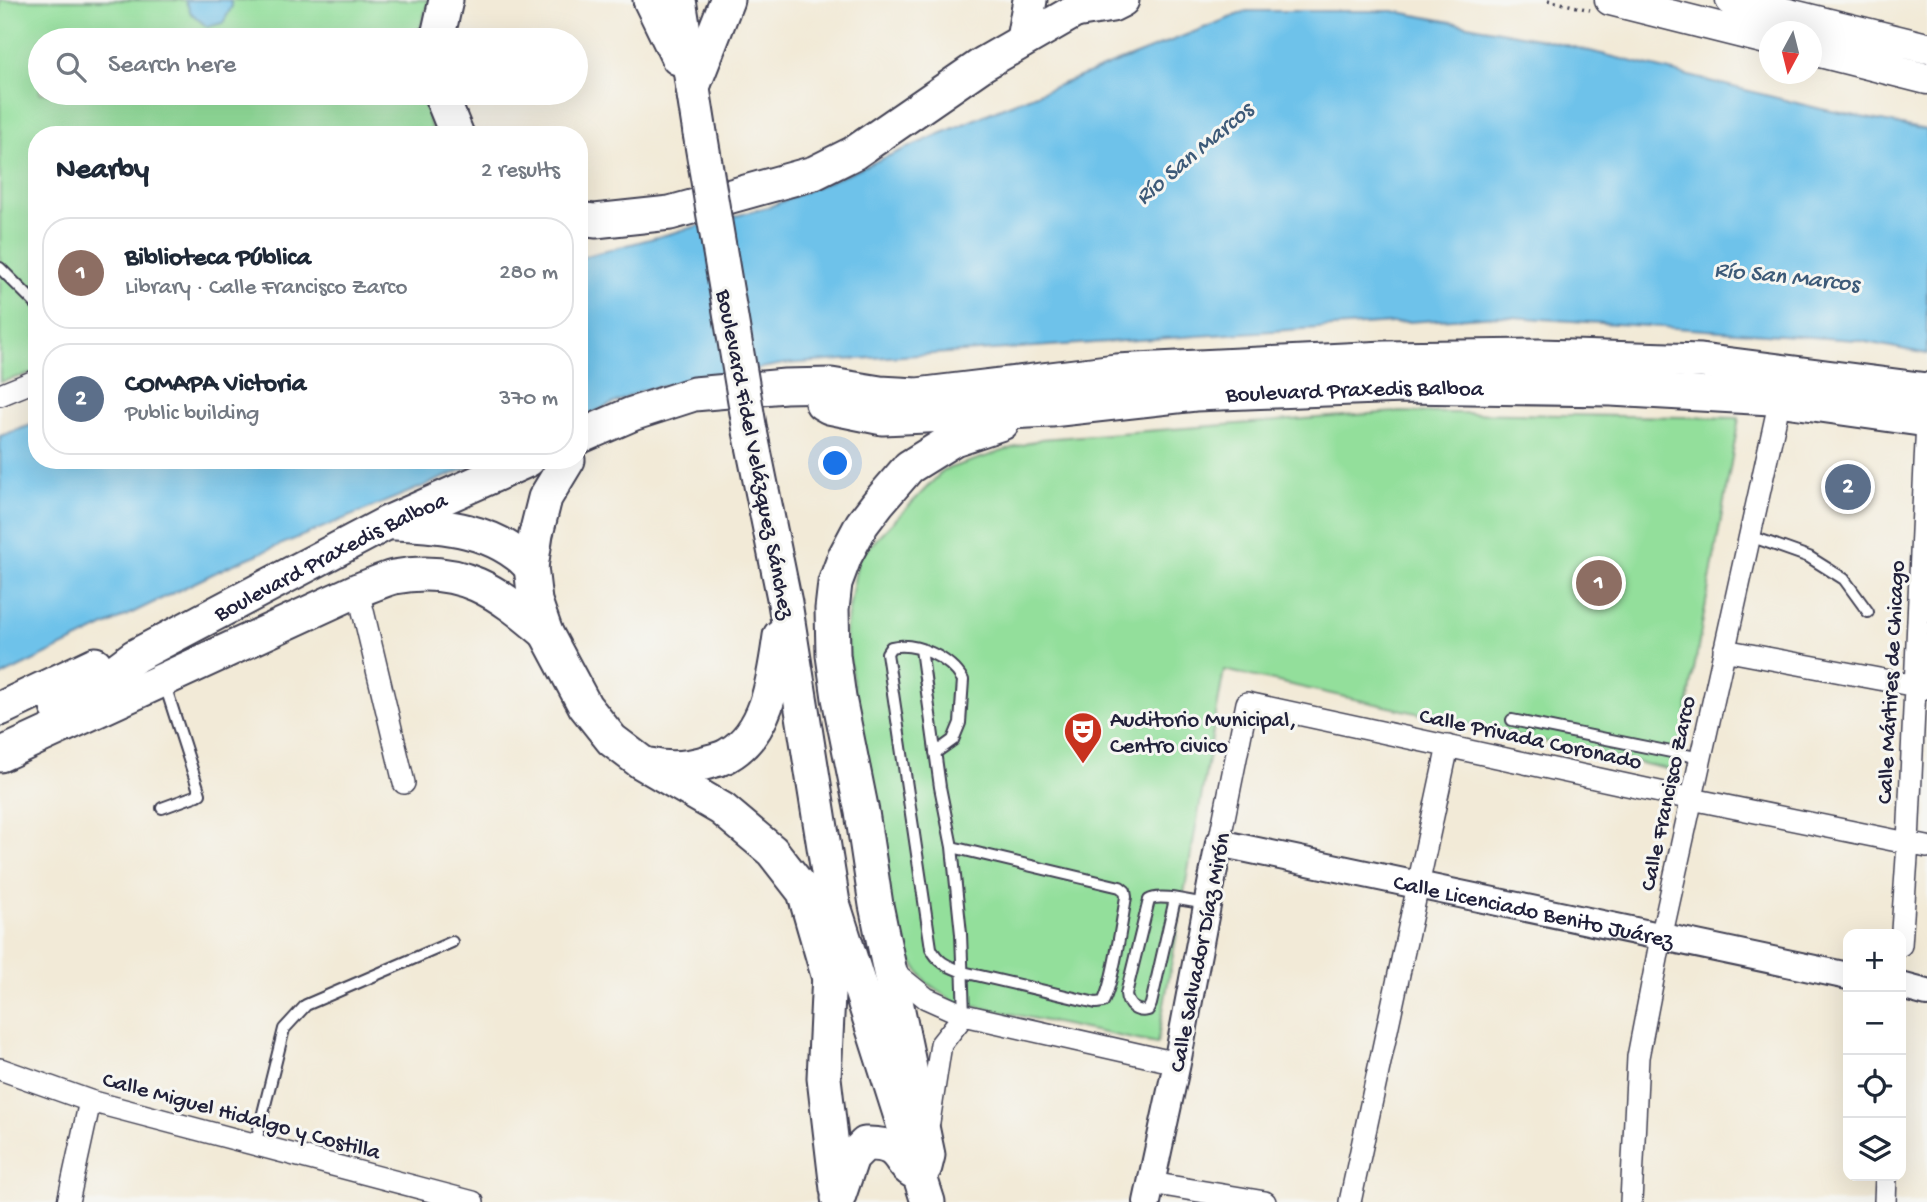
<!DOCTYPE html>
<html lang="en">
<head>
<meta charset="utf-8">
<style>
  :root { --surface:#fff; --page:#f2f2f3; --text:#1f2937; --muted:#747a83; --line:#e0e1e3; --accent:#db2777 }
  body { margin:0; font-family:"Gochi Hand",sans-serif; background:var(--page); color:var(--text) }
  .controls { position:absolute; right:21px; bottom:21px; display:grid; overflow:hidden; border-radius:14px; box-shadow:0 7px 28px #0002 }
  .controls button { width:63px; height:63px; display:grid; place-items:center; padding:0; border:0; border-bottom:2px solid var(--line); background:var(--surface); color:var(--text); font:35px sans-serif }
  .compass { position:absolute; left:1759px; top:21px; width:63px; height:63px; border-radius:50%; background:var(--surface); box-shadow:0 7px 28px #0002; rotate:187deg }
  .you { position:absolute; left:836px; top:464px; width:24px; height:24px; margin:-18px; border:5px solid #fff; border-radius:50%; background:#1a73e8; box-shadow:0 0 0 10px #1a73e833 }
  .badge { display:grid; place-items:center; width:46px; height:46px; border-radius:50%; background:var(--accent); color:#fff; font-size:23px; font-weight:700 }
  .pin { position:absolute; translate:-50% -50%; border:4px solid #fff; box-shadow:0 2px 7px #0006 }
  .list { margin:0; padding:0; list-style:none }
  h2 { display:flex; justify-content:space-between; align-items:center; height:91px; margin:0; padding:0 28px; font-size:30px }
  h2 small { font-size:23px; font-weight:400; color:var(--muted) }
  .list li { display:grid; grid-template-columns:46px 1fr auto; gap:21px; align-items:center; box-sizing:border-box; height:112px; margin:0 14px 14px; padding:0 14px; border:2px solid var(--line); border-radius:28px }
  .list b { display:block; font-size:26px; white-space:nowrap }
  .list p { margin:0; font-size:23px; white-space:nowrap; color:var(--muted) }
  .list em { font-size:23px; font-style:normal; color:var(--muted) }
  .icon { flex:none; width:38px; height:38px; fill:none; stroke:currentColor; stroke-width:2; stroke-linecap:round; stroke-linejoin:round }
  .map { position:relative; flex:none; width:1927px; height:1202px; overflow:hidden }
  .search { position:absolute; background:var(--surface); box-shadow:0 7px 28px #0002; left:28px; top:28px; width:560px; height:77px; display:flex; align-items:center; gap:18px; box-sizing:border-box; padding:0 24px; border-radius:38px; color:var(--muted); font-size:26px }
  .panel { position:absolute; background:var(--surface); box-shadow:0 7px 28px #0002; left:28px; top:126px; width:560px; height:343px; border-radius:28px }
  .map>svg:first-child { display:block }
  .green { fill:#93df9b; stroke:#5a806b; stroke-width:2 }
  .water { fill:#6ec2ea; stroke:#487292; stroke-width:2 }
  .lines { fill:none; stroke-linecap:round; stroke-linejoin:round }
  .service-casing { stroke:#414052; stroke-width:14 }
  .minor-casing { stroke:#414052; stroke-width:24 }
  .tertiary-casing { stroke:#414052; stroke-width:30 }
  .secondary-casing { stroke:#414052; stroke-width:33 }
  .primary-casing { stroke:#414052; stroke-width:37 }
  .path { stroke:#414052; stroke-width:3.5; stroke-dasharray:2 5; stroke-linecap:butt }
  .service { stroke:#fff; stroke-width:10 }
  .minor { stroke:#fff; stroke-width:21 }
  .tertiary { stroke:#fff; stroke-width:26 }
  .secondary { stroke:#fff; stroke-width:30 }
  .primary { stroke:#fff; stroke-width:33 }
  .primary-bridge-casing { stroke:#414052; stroke-width:37; stroke-linecap:butt }
  .primary-bridge { stroke:#fff; stroke-width:33 }
  .labels { text-anchor:middle; stroke-width:6; stroke-linejoin:round; paint-order:stroke }
  .street-label { font-size:23px; fill:#22223b; stroke:#f6f6f2 }
  .poi-label { font-size:23px; fill:#22223b; stroke:#f6f6f2; text-anchor:start }
  .water-label { font-size:24px; font-style:italic; fill:#3d5a78; stroke:#f6f6f2 }
</style>
</head>
<body>
<div class="map">
<svg width="1927" height="1202" viewBox="0 0 1927 1202">
  <rect width="100%" height="100%" fill="#f6f6f2"/>
  <filter id="ink" filterUnits="userSpaceOnUse"><feTurbulence type="fractalNoise" baseFrequency=".0143" numOctaves="2"/><feDisplacementMap in="SourceGraphic" scale="14" xChannelSelector="R" yChannelSelector="G"/><feConvolveMatrix kernelMatrix="1 2 1 2 8 2 1 2 1" color-interpolation-filters="sRGB"/></filter>
  <filter id="wash" filterUnits="userSpaceOnUse"><feTurbulence type="fractalNoise" baseFrequency=".00686" numOctaves="4" result="noise"/><feDisplacementMap in="SourceGraphic" scale="28" xChannelSelector="R" yChannelSelector="G"/><feGaussianBlur stdDeviation="1.57" result="paint"/><feColorMatrix in="noise" values="0 0 0 0 0 0 0 0 0 0 0 0 0 0 0 0 0 1.4 0 .05"/><feComposite in="paint" operator="in"/></filter>
  <g filter="url(#wash)">
    <rect width="100%" height="100%" fill="#f2ead7"/>
    <path class="green" d="M0 0H429L420 30V40H40V93H422L430 124 436 135H37V372L0 382Z
      M1396 412 1739 418 1676 771 1224 670 1157 1044 954 1002 926 982 893 934 845 632 858 558 944 470 1041 439Z"/>
    <path class="water" d="M185 0H230L232 6 223 23 207 27 191 13Z
      M1247 11H1393L1542 39 1821 109 1927 130V354L1856 340 1497 316 783 364 643 390 579 419V258L769 207 1001 108Z
      M37 423V460H487L229 566 0 677V436Z"/>
  </g>
  <g filter="url(#ink)">
    <g class="lines">
      <g class="service-casing">
        <path id="service" d="M0 268 37 305
          M1750 536 1809 557 1844 579 1868 612
          M921 649 940 787 952 847 961 934 964 1015
          M1512 720 1701 758
          M935 753 953 740 960 723 963 680C950 658 916 641 891 647L887 653 931 948C938 963 948 966 963 972L1096 1003 1103 1002C1113 985 1122 920 1126 897L1125 891 1120 887 952 847
          M162 808 200 794 164 682
          M1175 899 1151 1004 1148 1010C1137 1013 1127 1006 1126 994L1149 900C1159 893 1192 902 1206 904
          M255 1145 284 1029 306 1005 452 942"/>
      </g>
      <g class="minor-casing">
        <path id="minor" d="M0 395 37 380
          M358 590 404 783
          M1724 650 1927 688
          M1219 843 1247 703 1692 799 1927 847
          M1901 945 1908 843 1927 420
          M889 968 926 998 964 1015 1177 1063
          M0 1069 90 1101 473 1202
          M929 1122 941 1044 964 1015
          M1151 1183 1265 1202
          M68 1202 90 1101
          M1350 1202 1448 746
          M1631 1202 1638 1057 1661 938 1780 399
          M1885 1202 1886 1176"/>
      </g>
      <g class="tertiary-casing">
        <g id="tertiary">
          <path d="M1901 986 1927 993"/>
          <path id="s1" d="M1147 1202 1177 1063 1219 843 1848 976"/>
        </g>
      </g>
      <g class="secondary-casing">
        <path id="secondary" d="M1610 0 1770 40
          M1731 0 1927 48
          M1812 50 1927 79"/>
      </g>
      <g class="primary-casing">
        <g id="primary">
          <path d="M650 0 678 58"/>
          <path d="M679 0 700 133"/>
          <path d="M1075 11 1112 5 1122 0"/>
          <path d="M1023 39 1030 0"/>
          <path d="M437 40 446 0"/>
          <path d="M693 87 727 0"/>
          <path d="M440 93 457 135"/>
          <path d="M579 219 595 221 670 213 814 173 854 153 983 64 1075 11 1088 0"/>
          <path id="s2" d="M822 403 829 407 883 418 1051 410 1195 394 1404 386 1611 389 1771 398 1927 420"/>
          <path d="M750 431 785 603 833 903 928 1202"/>
          <path d="M579 437 632 414 694 394 785 386 831 385 880 393 917 395 1116 371 1385 358 1540 356 1701 361 1927 390"/>
          <path d="M568 460 545 498 536 534 531 567 535 601 546 633 585 706 612 740 641 762 722 809 772 851 804 892 828 975"/>
          <path d="M394 523C442 525 496 529 531 567"/>
          <path id="s3" d="M57 707 95 686 135 656 387 523 528 460"/>
          <path d="M0 709 95 664"/>
          <path d="M0 755 358 590C370 586 382 580 394 577 461 564 498 592 546 633"/>
          <path d="M650 765C669 770 689 768 708 762 714 760 722 759 728 755 768 732 774 678 780 636"/>
          <path d="M830 953 824 1078 837 1189"/>
          <path d="M838 1198 852 1157 865 1144C907 1142 894 1166 919 1174L925 1167 928 1155 876 905 862 812 839 698 833 655 832 609 835 583 845 556 862 524 878 503 909 467 954 439 1002 423"/>
        </g>
      </g>
      <path class="path" d="M1548 0 1590 10"/>
      <use href="#service" class="service"/>
      <use href="#minor" class="minor"/>
      <use href="#tertiary" class="tertiary"/>
      <use href="#secondary" class="secondary"/>
      <use href="#primary" class="primary"/>
      <g class="primary-bridge-casing">
        <path id="primary-bridge" d="M700 133 750 431"/>
      </g>
      <use href="#primary-bridge" class="primary-bridge"/>
    </g>
  </g>
  <defs>
    <g id="theatre-pin" transform="scale(2.0125)"><path d="M0 17L-7.5 6A9.5 9.5 0 1 1 7.5 6Z" fill="#c8321e" stroke="#f6f6f2"/><path d="M-5-5.5Q0-4 5-5.5V0Q5 5 0 6Q-5 5-5 0ZM-3.3-2.5H-1v1.5H-3.3ZM1-2.5H3.3v1.5H1ZM-2.8 1Q0 5.5 2.8 1Z" fill="#fff"/></g>
  </defs>
  <g fill-rule="evenodd">
    <use href="#theatre-pin" x="1083" y="731"/>
  </g>
  <g class="labels">
    <g class="street-label">
      <text dy="8" stroke="none"><textPath href="#s2" startOffset="536">Boulevard Praxedis Balboa</textPath></text>
      <text transform="translate(757 454) rotate(79)" y="8">Boulevard Fidel Velázquez Sánchez</text>
      <text dy="8" stroke="none"><textPath href="#s3" startOffset="313">Boulevard Praxedis Balboa</textPath></text>
      <text transform="translate(1889 682) rotate(-87)" y="8">Calle Mártires de Chicago</text>
      <text transform="translate(1531 737) rotate(12)" y="8">Calle Privada Coronado</text>
      <text transform="translate(1666 793) rotate(-78)" y="8">Calle Francisco Zarco</text>
      <text dy="8" stroke="none"><textPath href="#s1" startOffset="688">Calle Licenciado Benito Juárez</textPath></text>
      <text transform="translate(1198 952) rotate(-79)" y="8">Calle Salvador Díaz Mirón</text>
      <text transform="translate(242 1114) rotate(15)" y="8">Calle Miguel Hidalgo y Costilla</text>
    </g>
    <g class="poi-label">
      <text x="1110" y="726">Auditorio Municipal,<tspan x="1110" dy="26">Centro civico</tspan></text>
    </g>
    <g class="water-label">
      <text transform="translate(1193 152) rotate(-40)" y="8">Río San Marcos</text>
      <text transform="translate(1787 275) rotate(6)" y="8">Río San Marcos</text>
    </g>
  </g>
</svg>
<div class="controls">
<button>+</button>
<button>−</button>
<button><svg class="icon" aria-label="locate" viewBox="0 0 24 24"><circle cx="12" cy="12" r="6"/><path d="M12 2v4M12 18v4M2 12h4M18 12h4"/></svg></button>
<button><svg class="icon" aria-label="layers" viewBox="0 0 24 24"><path d="M12 4l9 5-9 5-9-5zM3 14l9 5 9-5"/></svg></button>
</div>
<svg class="compass" viewBox="-18 -18 36 36"><path d="M0-13l5 13h-10z" fill="#e53935"/><path d="M0 13l5-13h-10z" fill="#747a83"/></svg>
<div class="you"></div>
<div class="pin badge" style="left:1599px;top:583px;background:#8d6e63">1</div>
<div class="pin badge" style="left:1848px;top:487px;background:#5c6f8a">2</div>
<div class="search"><svg class="icon" aria-label="search" viewBox="0 0 24 24"><circle cx="10" cy="10" r="6"/><path d="M15 15l6 6"/></svg>Search here</div>
<section class="panel">
<h2>Nearby<small>2 results</small></h2>
<ul class="list">
<li><span class="badge" style="background:#8d6e63">1</span><div><b>Biblioteca Pública</b><p>Library · Calle Francisco Zarco</p></div><em>280 m</em></li>
<li><span class="badge" style="background:#5c6f8a">2</span><div><b>COMAPA Victoria</b><p>Public building</p></div><em>370 m</em></li>
</ul>
</section>
</div>
</body>
</html>
